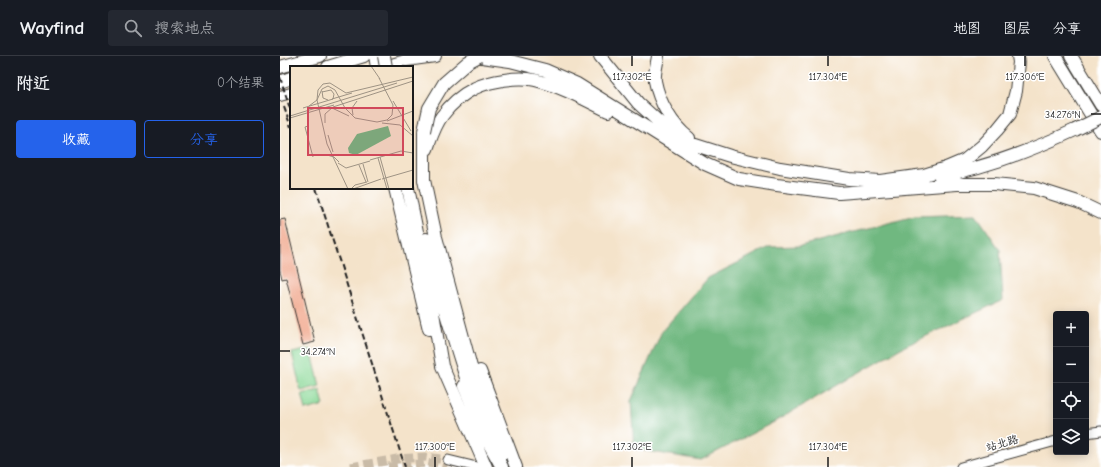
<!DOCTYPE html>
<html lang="zh">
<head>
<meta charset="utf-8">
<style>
  :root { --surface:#171b24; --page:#242831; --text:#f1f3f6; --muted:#9ea1a6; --line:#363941; --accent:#2563eb }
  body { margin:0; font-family:"Comic Neue","LXGW WenKai TC",sans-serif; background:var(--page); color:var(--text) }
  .controls { position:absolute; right:12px; bottom:12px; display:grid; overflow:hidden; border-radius:4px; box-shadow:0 2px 10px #0003 }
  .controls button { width:36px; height:36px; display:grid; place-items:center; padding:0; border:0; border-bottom:1px solid var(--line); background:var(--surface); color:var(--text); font:20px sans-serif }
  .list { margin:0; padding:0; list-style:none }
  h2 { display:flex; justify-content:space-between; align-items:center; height:52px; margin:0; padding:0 16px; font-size:17px }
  h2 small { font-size:13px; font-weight:400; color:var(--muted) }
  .actions { display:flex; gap:8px; padding:12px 16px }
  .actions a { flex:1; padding:9px 0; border:1px solid var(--accent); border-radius:4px; text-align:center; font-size:14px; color:var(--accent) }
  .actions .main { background:var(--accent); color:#fff }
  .icon { flex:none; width:22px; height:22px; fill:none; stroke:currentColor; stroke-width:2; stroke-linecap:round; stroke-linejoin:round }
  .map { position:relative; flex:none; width:821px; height:411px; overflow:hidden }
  header { display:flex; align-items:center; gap:24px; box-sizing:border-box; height:56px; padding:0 20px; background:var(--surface); border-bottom:1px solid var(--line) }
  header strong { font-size:19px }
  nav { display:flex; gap:22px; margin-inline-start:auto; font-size:14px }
  .search { width:280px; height:36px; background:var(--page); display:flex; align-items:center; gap:10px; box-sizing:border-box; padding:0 14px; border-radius:4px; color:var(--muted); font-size:15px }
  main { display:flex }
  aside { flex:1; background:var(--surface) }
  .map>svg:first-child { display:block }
  .green { fill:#8ad897; stroke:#537a5a }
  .forest { fill:#6fb880; stroke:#466a4e }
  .building { fill:#f0a488 }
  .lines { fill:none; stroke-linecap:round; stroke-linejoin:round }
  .secondary-tunnel { stroke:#c9bba7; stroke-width:9; stroke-dasharray:9 4.5; stroke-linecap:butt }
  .highway-tunnel { stroke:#c9bba7; stroke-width:12; stroke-dasharray:12 6; stroke-linecap:butt }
  .secondary-casing { stroke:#3c3a36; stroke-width:11 }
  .primary-casing { stroke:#3c3a36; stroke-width:12 }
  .highway-casing { stroke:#3c3a36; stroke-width:14 }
  .secondary { stroke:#fff; stroke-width:9 }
  .primary { stroke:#fff; stroke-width:10 }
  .highway { stroke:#fff; stroke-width:12 }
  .rail { stroke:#1c1c1c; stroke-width:2; stroke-dasharray:6 3; stroke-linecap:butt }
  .highway-bridge-casing { stroke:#3c3a36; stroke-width:14; stroke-linecap:butt }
  .highway-bridge { stroke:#fff; stroke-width:12 }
  .ticks { fill:none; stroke:#1c1c1c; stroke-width:1.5 }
  .labels { text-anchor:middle; stroke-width:3; stroke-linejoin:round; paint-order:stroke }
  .street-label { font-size:11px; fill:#1c1c1c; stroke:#fff }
  .inset-road { fill:none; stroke:#9e9384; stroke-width:1 }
  .view { fill:#d1495b; fill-opacity:0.15; stroke:#d1495b; stroke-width:2 }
  .inset-edge { fill:none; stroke:#1c1c1c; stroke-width:2 }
  .ticks-label { font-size:10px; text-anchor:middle; fill:#1c1c1c; stroke:#fff; stroke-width:3; stroke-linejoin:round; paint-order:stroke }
</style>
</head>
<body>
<header>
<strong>Wayfind</strong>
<div class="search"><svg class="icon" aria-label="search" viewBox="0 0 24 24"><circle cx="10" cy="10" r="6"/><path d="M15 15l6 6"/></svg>搜索地点</div>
<nav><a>地图</a><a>图层</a><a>分享</a></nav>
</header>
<main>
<aside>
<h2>附近<small>0个结果</small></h2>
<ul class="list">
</ul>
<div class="actions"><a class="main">收藏</a><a>分享</a></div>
</aside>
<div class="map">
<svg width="821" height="411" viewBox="0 0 821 411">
  <rect width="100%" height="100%" fill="#fff"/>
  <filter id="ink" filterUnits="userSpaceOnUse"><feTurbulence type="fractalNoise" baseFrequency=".025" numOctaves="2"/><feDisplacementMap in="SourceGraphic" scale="8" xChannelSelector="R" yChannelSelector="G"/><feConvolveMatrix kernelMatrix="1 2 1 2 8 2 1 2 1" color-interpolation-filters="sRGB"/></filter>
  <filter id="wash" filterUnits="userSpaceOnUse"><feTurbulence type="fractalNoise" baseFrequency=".012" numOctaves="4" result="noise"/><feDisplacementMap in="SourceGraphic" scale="16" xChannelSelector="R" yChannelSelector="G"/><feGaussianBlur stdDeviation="0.9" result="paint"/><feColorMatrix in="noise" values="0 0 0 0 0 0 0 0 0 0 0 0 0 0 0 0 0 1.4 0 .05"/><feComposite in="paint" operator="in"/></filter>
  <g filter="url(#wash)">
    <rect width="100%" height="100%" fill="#f4e3ca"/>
    <path class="green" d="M31 293 40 330 21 335 12 297Z
      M40 334 44 349 26 354 22 338Z"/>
    <path class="forest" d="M696 158 720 194 723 244 621 292 496 365 421 404 354 393 351 345 382 275 428 222 489 191 520 190 635 160Z"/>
    <g id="blocks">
      <path class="building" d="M5 163 35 286 23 289 6 222 2 223 0 214V164Z"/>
    </g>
  </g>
  <g filter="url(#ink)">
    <use href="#blocks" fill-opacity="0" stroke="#3c3a36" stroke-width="1"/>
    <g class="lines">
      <path class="secondary-tunnel" d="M71 411 117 403 146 401 168 404
        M108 411 147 407 167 411"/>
      <path class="highway-tunnel" d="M221 399 230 411"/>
      <g class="secondary-casing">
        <path id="secondary" d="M806 377 821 375
          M168 404 197 411
          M681 411 776 385"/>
      </g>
      <g class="primary-casing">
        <path id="primary" d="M101 11 132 2
          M0 40 11 37"/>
      </g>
      <g class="highway-casing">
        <path id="highway" d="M95 0 97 11
          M195 0 230 5 265 14 297 28 425 108 459 123 497 129 559 137 677 128H714L754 132 798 146 821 157
          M320 0 358 47 390 76 409 87 450 100 500 112 569 123 600 125 644 119 666 112 685 104 702 90 717 74 730 58 736 35 739 6 738 0
          M378 0C377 8 374 18 375 25 379 46 392 69 409 82
          M775 0 821 75
          M791 0 821 49
          M126 4 155 0
          M0 11 40 0
          M48 11 84 0
          M0 26 11 22
          M144 75V124L156 181 191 311 221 399
          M147 93C151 82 155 69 162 60 170 49 183 38 195 32 210 25 238 20 255 24 280 30 304 43 328 55
          M659 120C707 112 752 94 795 74
          M115 132 149 273
          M128 132 150 239 162 310 206 411
          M146 183 162 245 186 322 193 338
          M200 315 236 411
          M184 330 207 384 222 411"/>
      </g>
      <use href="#secondary" class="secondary"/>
      <use href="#primary" class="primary"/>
      <use href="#highway" class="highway"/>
      <path class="rail" d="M0 21 11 56
        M4 51 11 71
        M36 132 125 411"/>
      <g class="highway-bridge-casing">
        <path id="highway-bridge" d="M104 0 106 11
          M795 74 821 61
          M144 75 149 52 164 27 188 6 199 0"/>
      </g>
      <use href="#highway-bridge" class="highway-bridge"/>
    </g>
  </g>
  <path class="ticks" d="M352 0V10M548 0V10M745 0V10M811 58H821M0 295H10M155 401V411M352 401V411M548 401V411"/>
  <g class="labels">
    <g class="street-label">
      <text transform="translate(722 387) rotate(-16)" y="4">站北路</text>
    </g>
  </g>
  <g transform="translate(10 10)">
    <rect width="123" height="123" fill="#f4e3ca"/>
    <path d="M98 60 101 70 66 89 59 87 58 82 67 68Z" fill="#6fb880"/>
    <path class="inset-road" d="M81 0 90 13M32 25 33 32 38 34M42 33 62 27M103 35 121 65M19 40 27 34 32 23 38 20 45 24 55 42 65 52 87 56 97 54 102 49 103 39 89 12M13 42 43 33 44 28 41 24 32 26M42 42 59 50M63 49 62 42 67 35M0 50 107 17M0 52 44 39M97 55 123 45M35 57V48L43 41 123 15M92 57 110 59 123 70M18 60 15 61 23 91M38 69 43 86M37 89 44 91 49 96M90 91 99 123M88 92 97 123M80 94 111 85 123 87M48 97 56 102 80 95M73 98 78 116M69 99 76 116M92 113 123 104M62 122 65 119 77 116M58 123 37 78 27 34 28 24 33 18 40 17 56 27 123 11M63 123 91 113"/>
    <path class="view" d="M18 42H113V89H18Z"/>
    <rect width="123" height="123" class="inset-edge"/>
  </g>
  <g class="ticks-label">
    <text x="352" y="24">117.302°E</text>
    <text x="548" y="24">117.304°E</text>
    <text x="745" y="24">117.306°E</text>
    <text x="783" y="62">34.276°N</text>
    <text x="38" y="299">34.274°N</text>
    <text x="155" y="394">117.300°E</text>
    <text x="352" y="394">117.302°E</text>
    <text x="548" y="394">117.304°E</text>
  </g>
</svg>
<div class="controls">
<button>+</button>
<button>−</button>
<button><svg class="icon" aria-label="locate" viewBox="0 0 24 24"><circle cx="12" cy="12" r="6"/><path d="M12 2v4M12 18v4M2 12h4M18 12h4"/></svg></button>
<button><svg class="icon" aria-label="layers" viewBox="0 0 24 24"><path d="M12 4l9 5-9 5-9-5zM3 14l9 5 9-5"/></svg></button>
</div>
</div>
</main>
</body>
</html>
